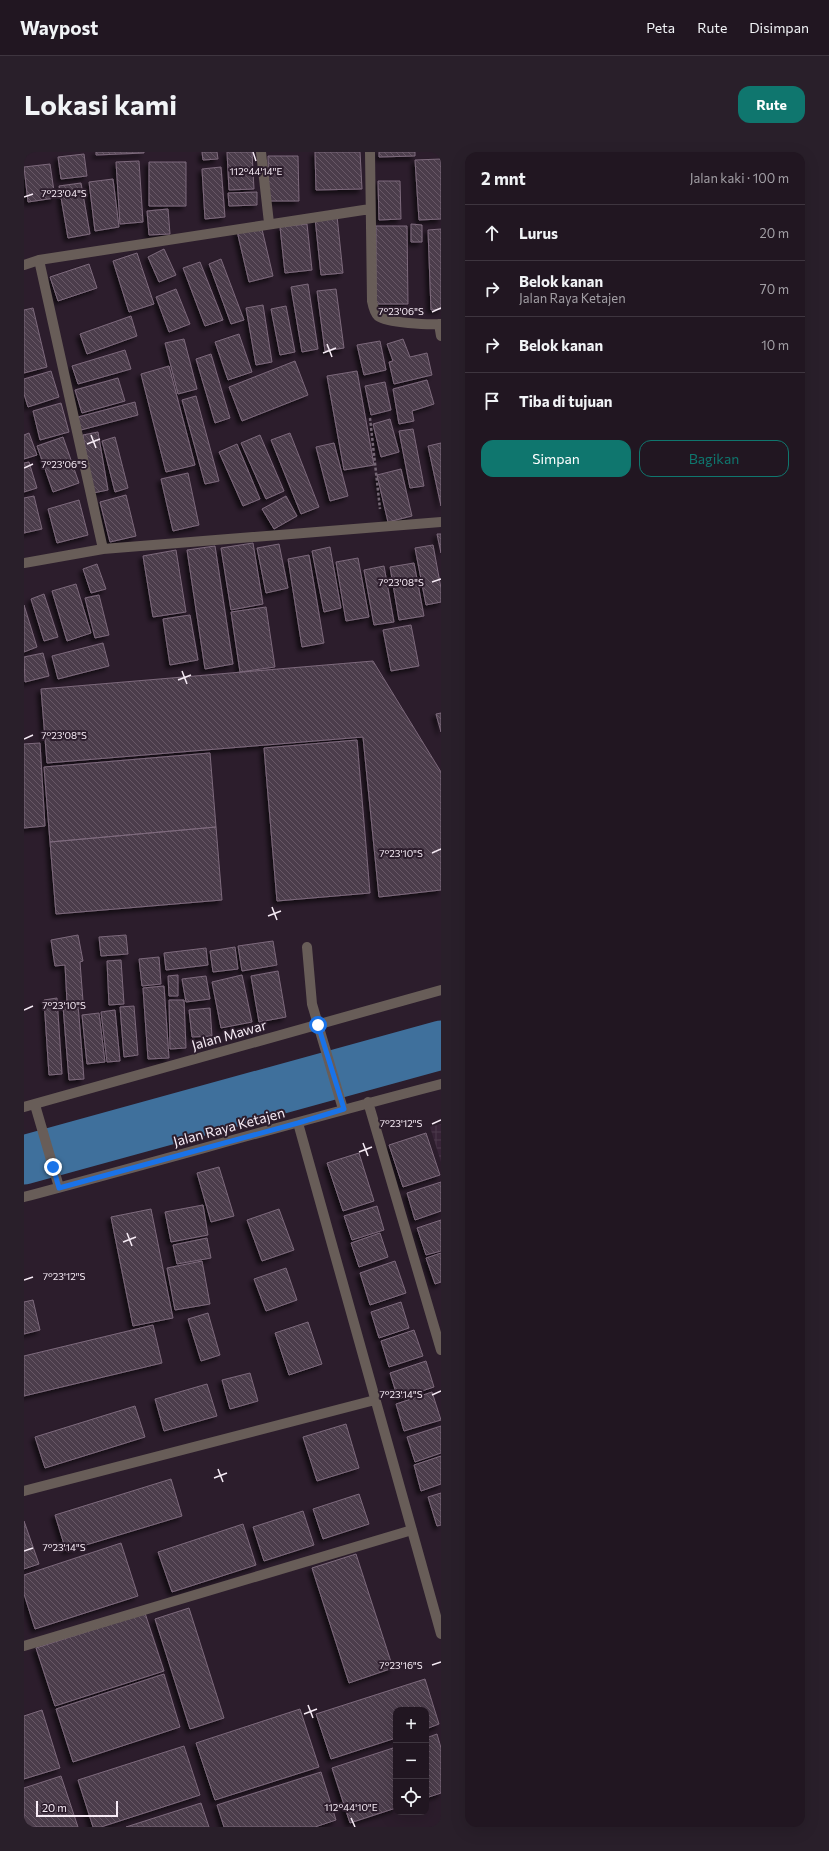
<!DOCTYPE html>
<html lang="id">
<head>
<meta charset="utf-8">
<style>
  :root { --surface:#211621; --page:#291f2a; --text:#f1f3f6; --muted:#a29fa5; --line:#3e353f; --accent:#0f766e }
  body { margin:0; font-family:Commissioner,sans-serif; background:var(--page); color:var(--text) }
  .controls { position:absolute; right:12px; bottom:12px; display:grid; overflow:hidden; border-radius:8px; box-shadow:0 4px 16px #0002 }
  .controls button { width:36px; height:36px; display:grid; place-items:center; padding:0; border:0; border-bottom:1px solid var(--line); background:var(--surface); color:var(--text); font:20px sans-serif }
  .scale { position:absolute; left:12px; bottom:10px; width:82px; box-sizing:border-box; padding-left:4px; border:2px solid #f7ecf6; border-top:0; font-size:11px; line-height:14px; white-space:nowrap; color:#f7ecf6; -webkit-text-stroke:3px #2c1d2c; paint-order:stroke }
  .stop { position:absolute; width:12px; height:12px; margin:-9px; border:3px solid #1a73e8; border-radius:50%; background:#fff }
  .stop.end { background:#1a73e8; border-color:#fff; box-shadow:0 1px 4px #0008 }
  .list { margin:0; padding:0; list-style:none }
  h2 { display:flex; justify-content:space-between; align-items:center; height:52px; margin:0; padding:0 16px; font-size:17px }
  h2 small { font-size:13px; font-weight:400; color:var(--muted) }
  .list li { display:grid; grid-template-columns:26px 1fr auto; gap:12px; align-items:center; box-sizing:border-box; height:56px; padding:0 16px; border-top:1px solid var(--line) }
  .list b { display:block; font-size:15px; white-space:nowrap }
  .list p { margin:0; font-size:13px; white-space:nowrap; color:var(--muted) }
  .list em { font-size:13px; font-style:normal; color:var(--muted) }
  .actions { display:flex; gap:8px; padding:12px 16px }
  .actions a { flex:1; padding:9px 0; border:1px solid var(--accent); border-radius:12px; text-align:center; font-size:14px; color:var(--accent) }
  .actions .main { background:var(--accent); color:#fff }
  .icon { flex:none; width:22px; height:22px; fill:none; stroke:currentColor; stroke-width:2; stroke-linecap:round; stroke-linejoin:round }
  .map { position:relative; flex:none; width:417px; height:1675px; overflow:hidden; border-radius:12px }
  header { display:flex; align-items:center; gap:24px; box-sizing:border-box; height:56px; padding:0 20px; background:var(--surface); border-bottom:1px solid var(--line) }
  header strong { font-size:19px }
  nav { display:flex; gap:22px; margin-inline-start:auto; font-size:14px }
  .intro { display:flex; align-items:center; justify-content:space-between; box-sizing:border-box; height:96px; padding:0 24px }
  h1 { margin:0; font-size:28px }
  .button { padding:10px 18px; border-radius:12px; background:var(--accent); color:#fff; font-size:14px; font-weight:700 }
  main { display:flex; gap:24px; padding:0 24px }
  aside { flex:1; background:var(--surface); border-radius:12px; box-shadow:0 4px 16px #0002 }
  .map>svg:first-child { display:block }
  .industrial { fill:url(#industrial-grid) }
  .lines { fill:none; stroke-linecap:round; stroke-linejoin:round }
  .river { stroke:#3f709c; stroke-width:49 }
  .building { fill:url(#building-back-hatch); stroke:#7d6a7c; filter:url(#shadow) }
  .path { stroke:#766876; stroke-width:2.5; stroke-dasharray:3 2; stroke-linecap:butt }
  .minor { stroke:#685d58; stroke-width:10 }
  .route { stroke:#1a73e8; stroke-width:5 }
  .ticks { fill:none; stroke:#f7ecf6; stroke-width:1.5 }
  .labels { text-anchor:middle; stroke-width:4; stroke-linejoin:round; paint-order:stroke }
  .street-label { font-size:14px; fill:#f7ecf6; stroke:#2c1d2c }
  .ticks-label { font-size:10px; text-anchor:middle; fill:#f7ecf6; stroke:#2c1d2c; stroke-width:4; stroke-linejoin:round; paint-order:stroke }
</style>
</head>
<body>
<header>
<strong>Waypost</strong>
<nav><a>Peta</a><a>Rute</a><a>Disimpan</a></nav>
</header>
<div class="intro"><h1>Lokasi kami</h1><a class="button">Rute</a></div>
<main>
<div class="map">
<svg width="417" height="1675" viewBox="0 0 417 1675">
  <defs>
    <pattern id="industrial-grid" width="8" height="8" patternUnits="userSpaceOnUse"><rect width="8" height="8" fill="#382438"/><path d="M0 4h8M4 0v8" fill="none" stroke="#4c394c"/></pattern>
    <pattern id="building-back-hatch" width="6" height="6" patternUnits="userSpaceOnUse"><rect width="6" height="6" fill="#4c3c4c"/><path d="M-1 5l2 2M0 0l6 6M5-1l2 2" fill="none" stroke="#675866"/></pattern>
    <filter id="shadow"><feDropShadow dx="-3.5" dy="3.5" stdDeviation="2" flood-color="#0009"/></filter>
  </defs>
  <rect width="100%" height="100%" fill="#2c1d2c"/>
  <path class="industrial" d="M417 972V1010L406 975Z"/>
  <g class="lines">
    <path class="river" d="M0 1008 417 893"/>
  </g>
  <path class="building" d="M72 0H120V1L72 3Z
    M178 0H193L194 7 179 8Z
    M203 0H228L230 37 205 38Z
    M291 0H336L338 37 292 38Z
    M355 0H391V4L355 5Z
    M60 2 63 24 37 27 34 5Z
    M244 4H274L275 49H245Z
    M417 7V67L395 68 391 8Z
    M115 9 119 70 96 72 92 10Z
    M125 10H162V54H125Z
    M26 12 31 46 4 50 0 15Z
    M197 15 201 65 181 67 178 17Z
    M89 27 95 75 71 79 65 30Z
    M354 29H376L377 67 355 68Z
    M57 31 66 82 44 86 35 34Z
    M233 40V53L205 54 204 41Z
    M144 57 146 82 125 83 123 59Z
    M313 64 319 121 297 123 291 66Z
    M283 72 288 118 261 121 256 75Z
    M387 72 398 73V90H387Z
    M237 73 249 124 225 130 213 79Z
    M352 74H383L384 152H352Z
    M417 77V157L407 158 404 78Z
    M140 97 152 123 135 130 124 105Z
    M113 101 130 152 105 160 89 109Z
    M197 107 220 168 207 172 185 112Z
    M176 110 199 168 181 174 159 116Z
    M65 112 73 136 34 149 26 125Z
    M284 132 294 197 278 200 267 135Z
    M152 137 166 172 145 180 132 145Z
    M312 137 320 196 301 199 293 139Z
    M239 153 248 210 232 213 222 156Z
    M262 154 271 200 256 203 247 157Z
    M9 156 23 215 0 221V158Z
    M107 164 113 184 63 202 56 182Z
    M215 182 228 220 204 228 191 190Z
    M160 187 173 237 154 242 141 191Z
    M379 187 386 205 403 201 408 223 370 232 365 210 369 209 363 192Z
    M356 189 362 218 340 223 333 193Z
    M101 198 107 217 54 232 48 214Z
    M187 202 206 266 191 271 172 207Z
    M271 209 284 243 218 269 205 235Z
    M145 214 171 313 142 320 117 222Z
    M27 219 35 245 4 255 0 242V227Z
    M333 219 350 313 320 318 303 224Z
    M94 226 101 249 58 261 51 238Z
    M403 228 410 252 388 259 390 269 375 272 369 237Z
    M361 230 367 258 347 263 341 234Z
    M172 244 195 329 181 332 158 248Z
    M111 250 114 263 57 278 54 265Z
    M37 251 45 280 16 288 9 259Z
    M366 267 375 300 357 305 349 272Z
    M389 277 400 334 386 336 375 279Z
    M74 280 84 338 69 341 59 283Z
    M5 281 13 303 0 307V283Z
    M266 281 295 355 277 362 247 288Z
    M236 283 260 339 242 347 217 291Z
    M39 285 55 331 29 340 13 294Z
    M91 285 104 336 91 340 78 289Z
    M310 291 324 344 306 349 292 295Z
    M417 291V354L404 294Z
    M213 292 236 347 219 354 195 300Z
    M5 310 13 336 0 340V311Z
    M377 317 388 364 364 370 353 323Z
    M164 321 175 373 149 379 137 327Z
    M102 343 112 384 86 390 76 350Z
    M10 344 18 377 0 381V346Z
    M262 344 273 364 250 377 238 357Z
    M55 348 64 383 33 391 24 357Z
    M413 382H417V401Z
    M229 391 239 452 207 458 197 396Z
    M255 392 264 436 242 441 233 396Z
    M409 393 417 436V450L402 453 391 396Z
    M191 394 209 512 181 517 163 398Z
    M306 395 317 456 300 460 288 399Z
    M152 398 162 460 129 465 119 404Z
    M285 403 300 491 278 495 264 407Z
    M334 406 345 465 322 469 312 410Z
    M390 411 400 464 375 468 366 415Z
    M73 412 82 437 67 441 59 417Z
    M360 414 370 470 350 473 340 418Z
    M52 432 67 481 43 489 28 439Z
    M20 442 34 485 20 489 7 447Z
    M75 443 85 483 71 486 61 446Z
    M0 453 13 495 0 500Z
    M242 455 251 515 216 520 207 460Z
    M166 463 174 508 146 513 139 467Z
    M387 473 395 514 367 519 359 478Z
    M79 491 85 514 34 527 28 504Z
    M19 501 25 524 1 530 0 505Z
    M349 509 417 620V738L355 745 339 585 23 611 17 537Z
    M417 561V580L412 562Z
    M333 588 346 741 253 749 240 596Z
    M16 591 21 674 0 676V592Z
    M186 601 192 675 26 690 20 615Z
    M192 675 198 748 32 762 26 690Z
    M54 783 59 809 56 810 59 849 43 850 41 813 31 814 27 788Z
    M102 783 104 802 77 804 75 785Z
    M249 789 253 813 218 819 214 794Z
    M211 795 214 817 189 820 186 799Z
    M182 796 184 813 142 818 140 801Z
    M135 805 137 832 118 834 115 807Z
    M97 808 100 852 85 853 83 809Z
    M254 819 262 865 235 870 227 824Z
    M154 823V844H145L144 824Z
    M218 823 228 870 197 876 188 830Z
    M182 824 186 847 162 850 158 827Z
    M140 834 145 906 124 907 119 836Z
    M33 846 38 922 25 923 20 848Z
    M145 848H160L162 896 146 897Z
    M54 852 60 927 45 928 39 854Z
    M110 854 114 903 100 905 96 855Z
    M186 856 188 884 168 885 165 858Z
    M91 858 96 909 83 910 77 860Z
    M75 861 81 910 63 912 58 863Z
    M402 981 416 1023 379 1035 365 993Z
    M335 1001 350 1049 319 1059 303 1011Z
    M195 1015 210 1064 187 1070 173 1021Z
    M417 1030V1059L391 1068 383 1041Z
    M179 1053 184 1083 147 1090 141 1060Z
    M353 1054 360 1078 328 1088 320 1064Z
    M127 1057 149 1166 109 1174 87 1065Z
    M255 1057 270 1098 238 1109 223 1068Z
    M417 1068V1099L402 1103 393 1076Z
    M356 1081 364 1105 335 1115 327 1091Z
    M183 1086 187 1106 153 1112 149 1093Z
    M417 1101V1130L411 1132 402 1106Z
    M178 1109 186 1152 151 1158 143 1116Z
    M371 1109 382 1141 346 1153 336 1121Z
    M262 1116 273 1148 242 1159 230 1127Z
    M9 1148 16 1178 0 1182V1150Z
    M377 1150 385 1176 355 1186 347 1160Z
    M184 1161 196 1203 177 1209 164 1167Z
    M284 1170 298 1212 265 1223 251 1181Z
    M129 1173 138 1211 0 1244V1204Z
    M390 1178 399 1204 365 1215 357 1189Z
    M402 1209 410 1235 374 1247 366 1221Z
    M226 1221 234 1249 206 1257 198 1228Z
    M183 1232 193 1264 140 1279 131 1247Z
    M408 1240 417 1268 380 1279 372 1252Z
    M111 1254 121 1285 21 1316 11 1285Z
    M322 1272 335 1316 293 1329 279 1285Z
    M417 1274V1301L391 1310 383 1285Z
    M417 1304V1332L397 1339 390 1313Z
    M147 1327 158 1364 42 1399 31 1363Z
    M417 1341V1373L413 1374 404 1345Z
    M335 1342 345 1372 299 1387 289 1357Z
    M279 1359 290 1393 240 1409 229 1375Z
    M0 1369 15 1412 0 1417Z
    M219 1372 232 1413 148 1440 134 1400Z
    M97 1391 114 1444 11 1477 0 1442V1423Z
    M332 1402 369 1516 325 1531 288 1416Z
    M165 1456 200 1566 166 1577 131 1467Z
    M121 1461 140 1519 31 1554 12 1496Z
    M140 1522 156 1575 49 1610 32 1557Z
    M401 1527 415 1572 402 1577V1558H372V1586L307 1607 292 1562Z
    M276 1557 295 1615 191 1648 172 1591Z
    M18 1558 36 1616 0 1627V1564Z
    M413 1582 417 1596V1641L402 1646V1586Z
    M160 1594 176 1643 77 1675H69L54 1628Z
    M372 1595V1656L326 1671 308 1616Z
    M297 1620 312 1668 291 1675H200L193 1653Z
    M37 1624 54 1675H0V1636Z
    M177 1651 185 1675H102Z"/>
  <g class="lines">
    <path class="path" d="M346 266 356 357"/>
    <path class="minor" d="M237 0 245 71
      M346 0 348 149C349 154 350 160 354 164 363 171 405 173 417 172
      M15 108 79 397
      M0 113 15 108 346 57
      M415 172 417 184
      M0 411 79 397 417 370
      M283 795 288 852 319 957
      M344 950 417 1198
      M11 953 35 1035
      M0 955 417 838
      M274 971 417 1482
      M0 1045C139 1008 278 968 417 932
      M0 1339 351 1248
      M0 1494 388 1378"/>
  </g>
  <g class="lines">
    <path class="route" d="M29 1015 35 1036 274 971 320 957 294 873"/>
  </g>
  <path class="ticks" d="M229 0 232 9M0 45 9 42M408 160 417 156M303 192 308 205M299 201 312 196M67 283 72 296M63 292 76 287M0 316 9 312M408 430 417 427M158 519 163 532M154 528 167 523M0 587 9 583M408 701 417 697M248 755 253 768M244 764 257 759M0 858 9 854M408 972 417 968M339 991 344 1004M335 1000 348 995M103 1081 108 1094M99 1090 112 1085M0 1128 9 1125M408 1243 417 1239M194 1317 199 1330M190 1326 203 1321M0 1399 9 1396M408 1513 417 1510M284 1553 289 1566M280 1562 293 1557M327 1666 331 1675"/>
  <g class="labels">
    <g class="street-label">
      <text transform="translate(205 883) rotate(-16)" y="5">Jalan Mawar</text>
      <text transform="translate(205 975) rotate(-15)" y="5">Jalan Raya Ketajen</text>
    </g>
  </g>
  <g class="ticks-label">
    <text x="232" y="23">112°44'14"E</text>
    <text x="40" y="45">7°23'04"S</text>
    <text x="377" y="163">7°23'06"S</text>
    <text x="40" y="316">7°23'06"S</text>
    <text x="377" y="434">7°23'08"S</text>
    <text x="40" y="587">7°23'08"S</text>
    <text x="377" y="705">7°23'10"S</text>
    <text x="40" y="857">7°23'10"S</text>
    <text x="377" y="975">7°23'12"S</text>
    <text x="40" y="1128">7°23'12"S</text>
    <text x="377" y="1246">7°23'14"S</text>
    <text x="40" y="1399">7°23'14"S</text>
    <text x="377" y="1517">7°23'16"S</text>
    <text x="327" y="1659">112°44'10"E</text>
  </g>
</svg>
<div class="controls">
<button>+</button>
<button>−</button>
<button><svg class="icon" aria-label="locate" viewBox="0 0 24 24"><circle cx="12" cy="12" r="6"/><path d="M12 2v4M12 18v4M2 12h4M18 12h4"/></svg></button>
</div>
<div class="scale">20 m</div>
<div class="stop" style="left:294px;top:873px"></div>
<div class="stop end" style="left:29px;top:1015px"></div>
</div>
<aside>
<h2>2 mnt<small>Jalan kaki · 100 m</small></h2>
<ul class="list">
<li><svg class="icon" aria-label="ahead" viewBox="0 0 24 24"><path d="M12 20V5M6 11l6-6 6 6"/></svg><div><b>Lurus</b></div><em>20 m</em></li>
<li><svg class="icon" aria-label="right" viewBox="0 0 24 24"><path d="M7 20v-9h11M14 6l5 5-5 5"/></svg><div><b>Belok kanan</b><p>Jalan Raya Ketajen</p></div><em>70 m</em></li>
<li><svg class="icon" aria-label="right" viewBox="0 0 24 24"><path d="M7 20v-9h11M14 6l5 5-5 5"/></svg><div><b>Belok kanan</b></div><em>10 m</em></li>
<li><svg class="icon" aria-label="arrive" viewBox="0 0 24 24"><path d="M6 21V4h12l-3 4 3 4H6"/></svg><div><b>Tiba di tujuan</b></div></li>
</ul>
<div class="actions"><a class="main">Simpan</a><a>Bagikan</a></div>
</aside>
</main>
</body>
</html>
